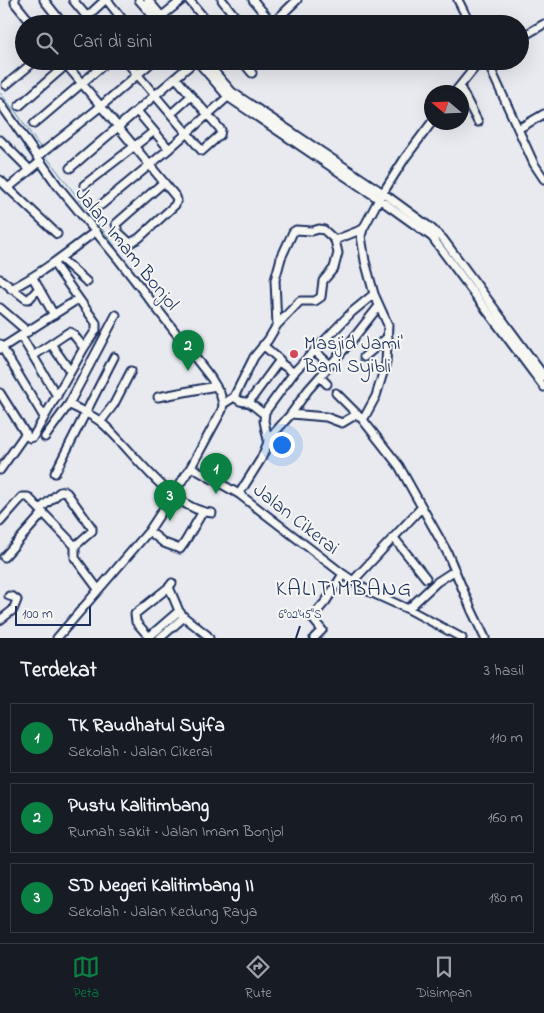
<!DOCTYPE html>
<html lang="id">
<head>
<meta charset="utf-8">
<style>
  :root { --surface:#171b24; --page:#242831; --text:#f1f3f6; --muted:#9ea1a6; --line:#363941; --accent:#0b8043 }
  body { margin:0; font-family:"Indie Flower",sans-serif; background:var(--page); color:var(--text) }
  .compass { position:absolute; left:424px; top:85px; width:45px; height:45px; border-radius:50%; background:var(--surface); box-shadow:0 5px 20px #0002; rotate:289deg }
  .scale { position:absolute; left:15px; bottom:12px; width:76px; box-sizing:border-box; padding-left:5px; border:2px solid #1b2f5e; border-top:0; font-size:14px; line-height:18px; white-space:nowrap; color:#1b2f5e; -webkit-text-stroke:4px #f6f6f2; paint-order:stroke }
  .you { position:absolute; left:281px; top:444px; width:18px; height:18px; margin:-12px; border:4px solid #fff; border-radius:50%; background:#1a73e8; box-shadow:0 0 0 8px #1a73e833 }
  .badge { display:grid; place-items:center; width:32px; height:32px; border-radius:50%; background:var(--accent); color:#fff; font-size:16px; font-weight:700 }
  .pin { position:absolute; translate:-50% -41px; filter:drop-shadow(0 1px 2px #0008) }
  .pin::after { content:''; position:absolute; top:26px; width:18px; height:15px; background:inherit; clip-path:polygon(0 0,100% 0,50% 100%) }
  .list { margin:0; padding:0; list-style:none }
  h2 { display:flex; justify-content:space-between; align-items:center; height:65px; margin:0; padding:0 20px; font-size:21px }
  h2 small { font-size:16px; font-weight:400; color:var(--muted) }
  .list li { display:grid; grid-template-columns:32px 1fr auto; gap:15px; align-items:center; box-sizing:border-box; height:70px; margin:0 10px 10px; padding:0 10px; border:1px solid var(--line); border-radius:0px }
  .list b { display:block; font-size:19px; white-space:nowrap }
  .list p { margin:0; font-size:16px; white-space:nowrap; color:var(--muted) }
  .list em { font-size:16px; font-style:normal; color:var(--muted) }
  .icon { flex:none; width:28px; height:28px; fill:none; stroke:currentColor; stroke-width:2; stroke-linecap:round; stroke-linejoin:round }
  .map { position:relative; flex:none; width:544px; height:638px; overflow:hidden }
  .search { position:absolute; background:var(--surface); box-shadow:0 5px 20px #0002; left:15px; right:15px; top:15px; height:55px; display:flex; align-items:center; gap:12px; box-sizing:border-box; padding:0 18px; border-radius:28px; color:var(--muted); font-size:19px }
  .sheet { height:305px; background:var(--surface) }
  nav { display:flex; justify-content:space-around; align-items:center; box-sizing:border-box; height:70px; border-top:1px solid var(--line); background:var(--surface); font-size:14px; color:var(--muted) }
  nav a { display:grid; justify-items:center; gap:2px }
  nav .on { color:var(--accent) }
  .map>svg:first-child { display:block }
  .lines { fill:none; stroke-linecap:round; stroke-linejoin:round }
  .stream { stroke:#558ca7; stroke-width:1 }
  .minor-casing { stroke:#1b2f5e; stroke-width:11 }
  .minor { stroke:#f6f6f2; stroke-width:7 }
  .ticks { fill:none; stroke:#1b2f5e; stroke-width:2 }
  .poi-dot { fill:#d1495b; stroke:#f6f6f2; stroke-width:2 }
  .labels { text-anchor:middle; stroke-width:4; stroke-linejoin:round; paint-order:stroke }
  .street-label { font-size:20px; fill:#1b2f5e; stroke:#f6f6f2 }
  .poi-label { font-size:20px; fill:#1b2f5e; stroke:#f6f6f2; text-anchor:start }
  .quarter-label { font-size:22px; letter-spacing:1px; fill:#1b2f5e; stroke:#f6f6f2 }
  .ticks-label { font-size:12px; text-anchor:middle; fill:#1b2f5e; stroke:#f6f6f2; stroke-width:4; stroke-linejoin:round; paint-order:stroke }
</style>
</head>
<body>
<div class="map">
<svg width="544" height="638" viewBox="0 0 544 638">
  <rect width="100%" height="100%" fill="#e9eaf0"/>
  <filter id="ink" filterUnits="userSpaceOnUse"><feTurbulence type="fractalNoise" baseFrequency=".02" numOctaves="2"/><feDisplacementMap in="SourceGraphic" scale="10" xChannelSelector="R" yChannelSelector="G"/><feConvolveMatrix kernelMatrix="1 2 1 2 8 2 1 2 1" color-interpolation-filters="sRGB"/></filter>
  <g filter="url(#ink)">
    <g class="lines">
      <path class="stream" d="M0 93 16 112 42 150
        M45 155 115 246"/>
      <g class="minor-casing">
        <path id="minor" d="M15 0V3L32 24
          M44 0 63 24
          M73 0 93 24
          M107 0 126 24
          M139 0 159 23
          M148 0 168 24
          M189 0 209 24
          M222 0 241 24
          M253 0 272 23
          M458 0 470 24
          M79 24 105 0
          M152 24 182 0
          M227 24 235 17
          M272 24 297 0
          M520 38 544 24
          M63 61C101 106 139 152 176 197L177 200 175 205 139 238 130 243 118 232 116 224 164 182
          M126 61 202 151 220 135 221 130 176 78
          M197 61 228 97 379 199 432 237 544 387
          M205 61 232 92 383 193 431 228 443 239 544 376
          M242 61 252 73
          M487 61 534 164 544 179
          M6 85 35 61
          M460 87 478 122
          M455 92 480 61
          M0 103 57 185 119 260 211 378 220 393 223 404 222 410 191 467 149 531 57 638
          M19 106 66 65
          M137 111 169 149
          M171 114 191 96
          M34 124 108 61
          M518 129 544 114
          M0 140 29 169
          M37 157 100 107 153 61
          M70 168 195 61
          M0 180 8 188 40 162
          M84 185 153 132
          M8 188 57 234
          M101 205 169 149 230 95
          M335 240 363 229
          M60 258 87 282
          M33 278 54 315
          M0 279 26 299H29L39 288
          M11 289C42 273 68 252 96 231
          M0 308 28 332
          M21 336 57 396
          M0 344 44 417
          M51 344 70 371
          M0 349 78 299
          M315 351 330 365
          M33 356 69 332 73 334 84 348
          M364 357 388 337
          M279 362 294 373
          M320 377 327 384
          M0 393 27 436 30 438 33 437 84 348 96 330V323L54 264
          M336 393 363 420 399 466 447 552 472 611 485 638
          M158 397 216 386
          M234 397 240 401 250 403 264 414
          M249 402 280 360 263 345
          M69 404C79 410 93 415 102 423 132 449 171 510 212 513
          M223 404 234 397 254 357 268 340 277 325 275 280 281 258 293 232 296 230 312 231 319 229 324 230 335 240 338 253 334 268 323 281 321 297 315 301H300L277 325
          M291 414 326 417 342 423 357 414
          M363 420 376 396 386 363 388 325 374 294 365 261 361 236 363 229 379 199 405 158 432 122
          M101 421 114 404 131 371
          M45 437 69 404 116 315
          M268 440 291 414 308 390 348 345 379 306
          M191 467 239 494 343 574 368 591 408 609 462 638
          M0 470 26 433
          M55 473 114 357
          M239 494 261 459 267 445 268 440 264 421 265 412 296 370 352 312 374 294
          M40 509 60 492 64 491 67 493 92 528V531L75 546
          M0 522 22 497H28L75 546V558L98 589
          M149 531 164 543 180 549 185 542 202 513
          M394 538 426 578
          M4 557 43 513
          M353 581 422 507
          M169 587 179 611 184 617 207 635 209 638
          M408 609 437 582 454 571
          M0 620 13 610 17 600 13 597 9 596
          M149 637 179 611
          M150 638 136 622 135 614 169 587 172 583
          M160 638 184 617
          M314 638 322 630 313 619V616L326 601 343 574"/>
      </g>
      <use href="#minor" class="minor"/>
    </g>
  </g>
  <path class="ticks" d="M296 638 300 626"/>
  <circle class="poi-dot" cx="294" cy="354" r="5"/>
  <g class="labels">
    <g class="street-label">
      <text transform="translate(128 248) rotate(51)" y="7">Jalan Imam Bonjol</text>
      <text transform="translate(297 518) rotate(38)" y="7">Jalan Cikerai</text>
    </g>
    <g class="poi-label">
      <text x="304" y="349">Masjid Jami'<tspan x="304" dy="23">Bani Syibli</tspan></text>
    </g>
    <g class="quarter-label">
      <text x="344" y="595">KALITIMBANG</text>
    </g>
  </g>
  <g class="ticks-label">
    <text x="300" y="618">6°02'45"S</text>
  </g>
</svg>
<svg class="compass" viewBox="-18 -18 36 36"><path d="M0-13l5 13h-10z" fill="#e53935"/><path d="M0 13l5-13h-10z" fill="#9ea1a6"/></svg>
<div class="scale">100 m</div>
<div class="you"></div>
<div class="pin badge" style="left:216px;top:494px">1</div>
<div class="pin badge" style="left:188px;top:371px">2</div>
<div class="pin badge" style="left:170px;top:521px">3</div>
<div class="search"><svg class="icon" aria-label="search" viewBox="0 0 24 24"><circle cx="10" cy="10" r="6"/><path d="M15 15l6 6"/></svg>Cari di sini</div>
</div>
<section class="sheet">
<h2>Terdekat<small>3 hasil</small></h2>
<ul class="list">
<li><span class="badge">1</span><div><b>TK Raudhatul Syifa</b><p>Sekolah · Jalan Cikerai</p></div><em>110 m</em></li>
<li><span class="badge">2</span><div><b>Pustu Kalitimbang</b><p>Rumah sakit · Jalan Imam Bonjol</p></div><em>160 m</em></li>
<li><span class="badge">3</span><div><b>SD Negeri Kalitimbang II</b><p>Sekolah · Jalan Kedung Raya</p></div><em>180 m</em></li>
</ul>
</section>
<nav>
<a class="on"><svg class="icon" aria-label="map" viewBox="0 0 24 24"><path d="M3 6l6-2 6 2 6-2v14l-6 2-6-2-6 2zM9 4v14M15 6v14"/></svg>Peta</a>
<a><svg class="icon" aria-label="directions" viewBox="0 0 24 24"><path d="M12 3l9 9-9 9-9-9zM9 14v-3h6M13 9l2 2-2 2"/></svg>Rute</a>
<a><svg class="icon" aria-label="saved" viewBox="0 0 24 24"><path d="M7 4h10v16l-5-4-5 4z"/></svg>Disimpan</a>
</nav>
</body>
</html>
